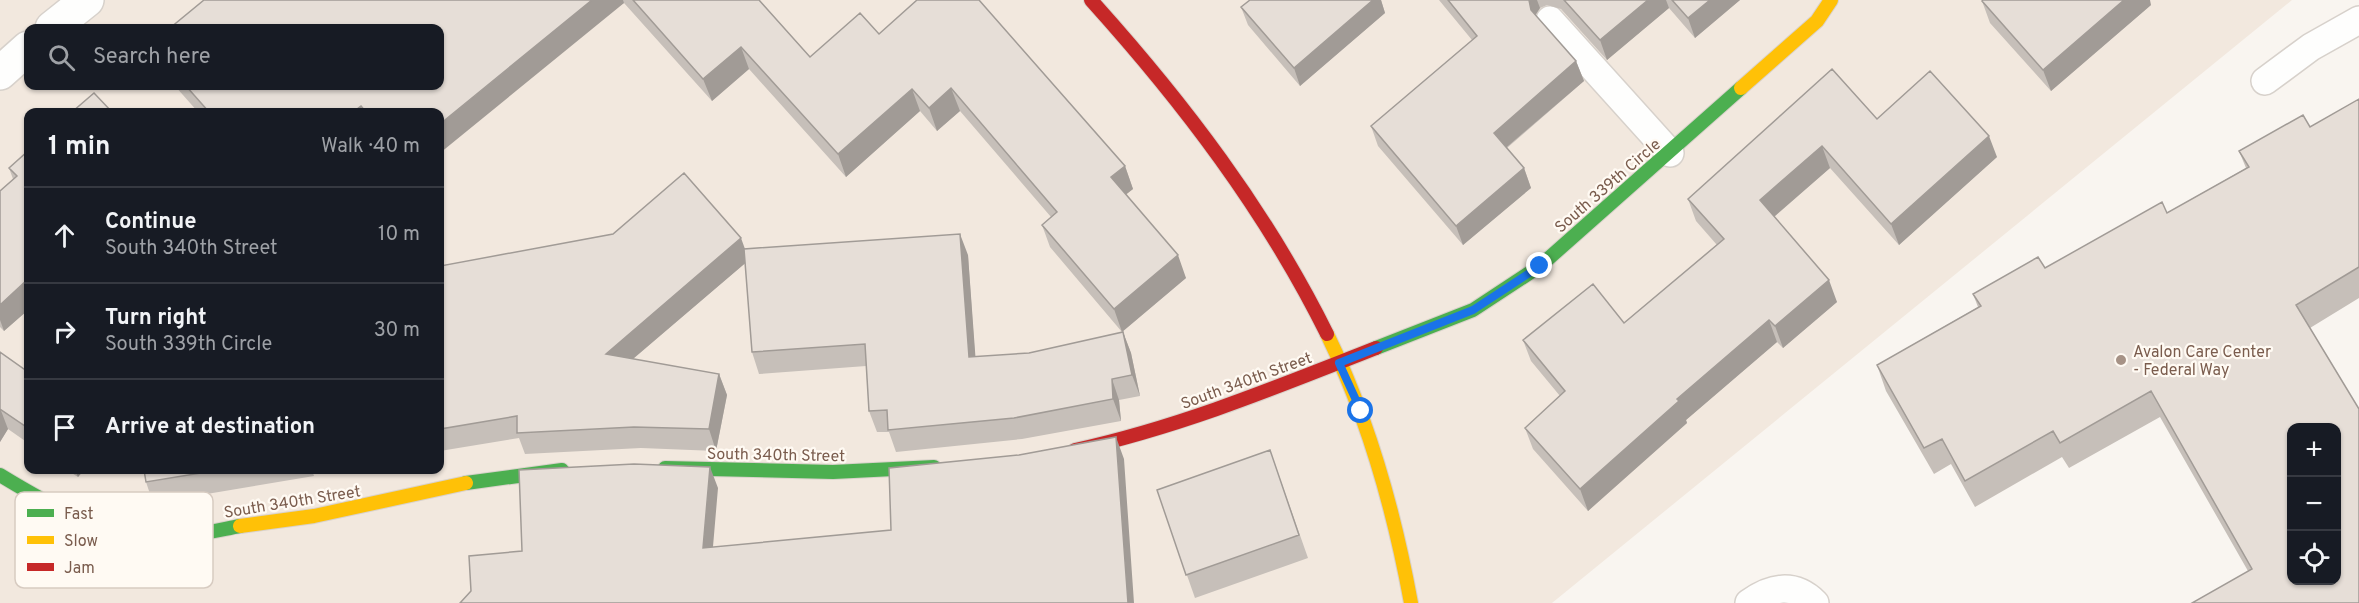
<!DOCTYPE html>
<html lang="en">
<head>
<meta charset="utf-8">
<style>
  :root { --surface:#171b24; --page:#20242c; --text:#f1f3f6; --muted:#9ea1a6; --line:#363941 }
  body { margin:0; font-family:Overpass,sans-serif; background:var(--page); color:var(--text) }
  .controls { position:absolute; right:18px; bottom:18px; display:grid; overflow:hidden; border-radius:12px; box-shadow:0 2px 4px #0004 }
  .controls button { width:54px; height:54px; display:grid; place-items:center; padding:0; border:0; border-bottom:2px solid var(--line); background:var(--surface); color:var(--text); font:30px sans-serif }
  .stop { position:absolute; width:18px; height:18px; margin:-14px; border:4px solid #1a73e8; border-radius:50%; background:#fff }
  .stop.end { background:#1a73e8; border-color:#fff; box-shadow:0 2px 6px #0008 }
  .list { margin:0; padding:0; list-style:none }
  h2 { display:flex; justify-content:space-between; align-items:center; height:78px; margin:0; padding:0 24px; font-size:26px }
  h2 small { font-size:20px; font-weight:400; color:var(--muted) }
  .list li { display:grid; grid-template-columns:39px 1fr auto; gap:18px; align-items:center; box-sizing:border-box; height:96px; padding:0 24px; border-top:2px solid var(--line) }
  .list b { display:block; font-size:22px; white-space:nowrap }
  .list p { margin:0; font-size:20px; white-space:nowrap; color:var(--muted) }
  .list em { font-size:20px; font-style:normal; color:var(--muted) }
  .icon { flex:none; width:33px; height:33px; fill:none; stroke:currentColor; stroke-width:2; stroke-linecap:round; stroke-linejoin:round }
  .map { position:relative; flex:none; width:2359px; height:603px; overflow:hidden }
  .search { position:absolute; background:var(--surface); box-shadow:0 2px 4px #0004; left:24px; top:24px; width:420px; height:66px; display:flex; align-items:center; gap:15px; box-sizing:border-box; padding:0 21px; border-radius:12px; color:var(--muted); font-size:22px }
  .panel { position:absolute; background:var(--surface); box-shadow:0 2px 4px #0004; left:24px; top:108px; width:420px; height:366px; border-radius:12px }
  .map>svg:first-child { display:block }
  .residential { fill:#f2e8de; fill-rule:evenodd }
  .lines { fill:none; stroke-linecap:round; stroke-linejoin:round }
  .lane-casing { stroke:#d7d1cb; stroke-width:30 }
  .street-casing { stroke:#d7d1cb; stroke-width:36 }
  .fast-casing { stroke:#d9d2cb; stroke-width:16 }
  .slow-casing { stroke:#d9d2cb; stroke-width:16 }
  .jam-casing { stroke:#d9d2cb; stroke-width:16 }
  .lane { stroke:#fefefd; stroke-width:27 }
  .street { stroke:#fefefd; stroke-width:33 }
  .fast { stroke:#4caf50; stroke-width:14 }
  .slow { stroke:#ffc107; stroke-width:14 }
  .jam { stroke:#c62828; stroke-width:14 }
  .wall { fill:#c6bfb9 }
  .shaded-wall { fill:#a19b96 }
  .building { fill:#e6ded7; stroke:#a19b96; stroke-width:1.5; fill-rule:evenodd }
  .route { stroke:#1a73e8; stroke-width:8 }
  .poi-dot { fill:#a69286; stroke:#fffaf3; stroke-width:2 }
  .labels { text-anchor:middle; stroke-width:4.5; stroke-linejoin:round; paint-order:stroke }
  .street-label { font-size:16px; fill:#7a5c4d; stroke:#fffaf3 }
  .poi-label { font-size:16px; fill:#7a5c4d; stroke:#fffaf3; text-anchor:start }
  .key { fill:#fffaf3; stroke:#d7cbc1; stroke-width:1.5 }
  .key-label { font-size:16px; fill:#7a5c4d }
</style>
</head>
<body>
<div class="map">
<svg width="2359" height="603" viewBox="0 0 2359 603">
  <rect width="100%" height="100%" fill="#f9f5f0"/>
  <path class="residential" d="M0 0H2292L1552 603H0ZM28 28H440V86H28ZM28 112H440V470H28Z"/>
  <g class="lines">
    <g class="lane-casing">
      <path id="lane" d="M1550 20 1670 153
        M2265 81 2311 47 2359 20
        M1749 603C1771 587 1794 582 1815 603"/>
    </g>
    <g class="street-casing">
      <path id="street" d="M52 28 87 0
        M0 73 28 48"/>
    </g>
    <g class="fast-casing">
      <path id="fast" d="M1376 348 1473 310 1540 266 1741 88
        M665 468 833 472 934 467
        M0 475C54 508 105 537 171 536 194 536 218 530 240 526
        M466 483 562 470"/>
    </g>
    <g class="slow-casing">
      <path id="slow" d="M1741 88 1817 21 1831 0
        M1327 334C1369 420 1394 510 1411 603
        M240 526 314 516 466 483"/>
    </g>
    <g class="jam-casing">
      <path id="jam" d="M1091 0C1183 102 1266 211 1327 334
        M1075 450C1180 427 1277 387 1376 348"/>
    </g>
    <use href="#lane" class="lane"/>
    <use href="#street" class="street"/>
    <use href="#fast" class="fast"/>
    <use href="#slow" class="slow"/>
    <use href="#jam" class="jam"/>
  </g>
  <path class="wall" d="M204 0H759L810 57 879 34 1125 166 1133 189 1125 195 1186 278 1122 332 1050 247 1042 225 1051 217 960 111 937 131 920 111 846 177 749 69 712 101 624 3 440 112H198L175 86H440Z
    M1250 0H1381L1385 13 1300 86 1248 25 1241 7Z
    M1439 0H1740L1695 38 1669 8 1607 60 1561 9 1547 5 1540 8 1535 15 1576 61 1584 81 1507 148 1524 168 1531 188 1463 245 1378 146 1371 126 1472 40Z
    M1982 1 2151 5 2051 91 1990 23Z
    M2359 99V298L2310 328 2359 603 2248 571 2160 417 2069 468 2062 457 1975 507 1951 464 1934 474 1886 391 1877 365 1978 307 1973 294 2045 268 2167 213 2246 168 2239 151 2310 127Z
    M1877 119 1997 157 1899 245 1830 168 1774 217 1837 302 1783 348 1777 342 1686 420 1687 423 1588 511 1533 449 1525 428 1560 396 1531 361 1523 340 1624 323 1717 245 1696 221 1688 199Z
    M28 151V310L4 331 0 327V191L13 179 9 168Z
    M745 249 968 255 975 357 1029 353 1123 332 1131 353 1140 396 1119 400 1121 421 1022 439 896 452 889 432H877L869 411 866 366 759 374 752 352 745 263 633 359 719 374 727 395 716 451 641 448 525 454 519 438 440 451V266Z
    M0 352 28 372V443L8 429 0 442Z
    M1270 450 1308 558 1195 598 1157 490Z
    M67 470H84L78 477Z
    M144 470H331L313 473 314 476 153 503 146 482Z"/>
  <path class="shaded-wall" d="M592 0H623L624 3 440 153V124Z
    M1373 0H1381L1385 13 1300 86 1294 68Z
    M1529 0H1537L1540 8 1535 16 1531 10Z
    M1648 0H1666L1669 8 1607 60 1600 40Z
    M1710 0H1740L1695 38 1688 18Z
    M2124 0H2150L2151 5 2051 91 2043 70Z
    M741 47 749 69 712 101 703 79Z
    M1576 61 1584 81 1501 152 1494 133Z
    M951 88 960 111 937 131 929 108Z
    M912 89 920 111 846 177 838 154Z
    M361 106 363 112H353Z
    M1989 136 1997 157 1899 245 1891 224Z
    M1822 146 1830 168 1768 222 1760 200Z
    M1125 166 1133 189 1119 200 1111 177Z
    M1524 168 1531 188 1463 245 1456 226Z
    M960 234 968 255 977 378 969 357Z
    M741 238 749 260 614 375 606 354Z
    M1178 255 1186 278 1122 332 1114 309Z
    M28 279V310L4 331 0 320V305Z
    M1829 280 1837 302 1783 348 1775 326Z
    M1769 320 1777 342 1686 420 1687 423 1588 511 1580 489 1677 399Z
    M1123 332 1131 353 1140 396 1132 375Z
    M719 374 727 395 716 451 709 429Z
    M1112 379 1119 400 1121 421 1113 399Z
    M0 408 8 429 0 442Z
    M1116 437 1124 459 1134 603H1128Z
    M710 467 718 488 711 570 703 548Z
    M75 470H84L78 477Z"/>
  <path class="building" d="M204 0H592L440 124V112H366L361 106 353 112H209L186 86H440V28H170Z
    M633 0H759L810 57 860 13 879 34 917 0H979L1125 166 1111 177 1178 255 1114 309 1042 225 1057 212 951 88 929 108 912 89 838 154 741 47 703 79Z
    M1250 0H1373L1294 68 1241 7Z
    M1448 0H1529L1531 10 1576 61 1494 133 1524 168 1456 226 1371 126 1477 36Z
    M1564 0H1648L1600 40Z
    M1672 0H1710L1688 18Z
    M1983 0H2124L2043 70 1982 1Z
    M1832 69 1877 119 1930 71 1989 136 1891 224 1822 146 1760 200 1829 280 1775 326 1769 320 1677 399 1679 401 1580 489 1525 428 1565 391 1523 340 1593 284 1624 323 1724 239 1688 199Z
    M94 93 112 112H72Z
    M2359 99V267L2296 305 2359 409V603H2192L2252 569 2151 391 2060 443 2053 431 1965 481 1942 439 1924 448 1877 365 1981 306 1973 294 2038 257 2045 268 2162 202 2167 213 2249 167 2239 151 2303 115 2310 127ZM2292 428H2337V580H2292Z
    M28 151V279L0 305V191L17 176 9 168Z
    M684 173 741 238 606 354 719 374 709 429 634 427 517 433V416L440 429V266L613 234Z
    M960 234 969 357 1029 353 1123 332 1132 375 1112 379 1113 399 1014 418 888 430 887 410 869 411 865 344 752 352 744 249Z
    M0 352 28 372V428L0 409Z
    M1116 437 1128 603H460L471 591 469 556 522 551 519 470 634 464 710 467 703 548 891 530 889 468 1019 455Z
    M1270 450 1299 535 1186 575 1157 490Z
    M144 470H219L146 482Z"/>
  <g class="lines">
    <path class="route" d="M1361 411 1339 363 1473 310 1540 266"/>
  </g>
  <circle class="poi-dot" cx="2121" cy="360" r="6"/>
  <g class="labels">
    <g class="street-label">
      <text transform="translate(1607 185) rotate(-41)" y="6">South 339th Circle</text>
      <text transform="translate(1246 380) rotate(-20)" y="6">South 340th Street</text>
      <text transform="translate(776 454) rotate(1)" y="6">South 340th Street</text>
      <text transform="translate(292 501) rotate(-9)" y="6">South 340th Street</text>
    </g>
    <g class="poi-label">
      <text x="2133" y="357">Avalon Care Center<tspan x="2133" dy="18">- Federal Way</tspan></text>
    </g>
  </g>
  <rect x="15" y="492" width="198" height="96" rx="9" class="key"/>
  <rect x="27" y="509" width="27" height="8" fill="#4caf50"/>
  <rect x="27" y="536" width="27" height="8" fill="#ffc107"/>
  <rect x="27" y="563" width="27" height="8" fill="#c62828"/>
  <g class="key-label">
    <text x="64" y="519">Fast</text>
    <text x="64" y="546">Slow</text>
    <text x="64" y="573">Jam</text>
  </g>
</svg>
<div class="controls">
<button>+</button>
<button>−</button>
<button><svg class="icon" aria-label="locate" viewBox="0 0 24 24"><circle cx="12" cy="12" r="6"/><path d="M12 2v4M12 18v4M2 12h4M18 12h4"/></svg></button>
</div>
<div class="stop" style="left:1361px;top:411px"></div>
<div class="stop end" style="left:1540px;top:266px"></div>
<div class="search"><svg class="icon" aria-label="search" viewBox="0 0 24 24"><circle cx="10" cy="10" r="6"/><path d="M15 15l6 6"/></svg>Search here</div>
<section class="panel">
<h2>1 min<small>Walk · 40 m</small></h2>
<ul class="list">
<li><svg class="icon" aria-label="ahead" viewBox="0 0 24 24"><path d="M12 20V5M6 11l6-6 6 6"/></svg><div><b>Continue</b><p>South 340th Street</p></div><em>10 m</em></li>
<li><svg class="icon" aria-label="right" viewBox="0 0 24 24"><path d="M7 20v-9h11M14 6l5 5-5 5"/></svg><div><b>Turn right</b><p>South 339th Circle</p></div><em>30 m</em></li>
<li><svg class="icon" aria-label="arrive" viewBox="0 0 24 24"><path d="M6 21V4h12l-3 4 3 4H6"/></svg><div><b>Arrive at destination</b></div></li>
</ul>
</section>
</div>
</body>
</html>
